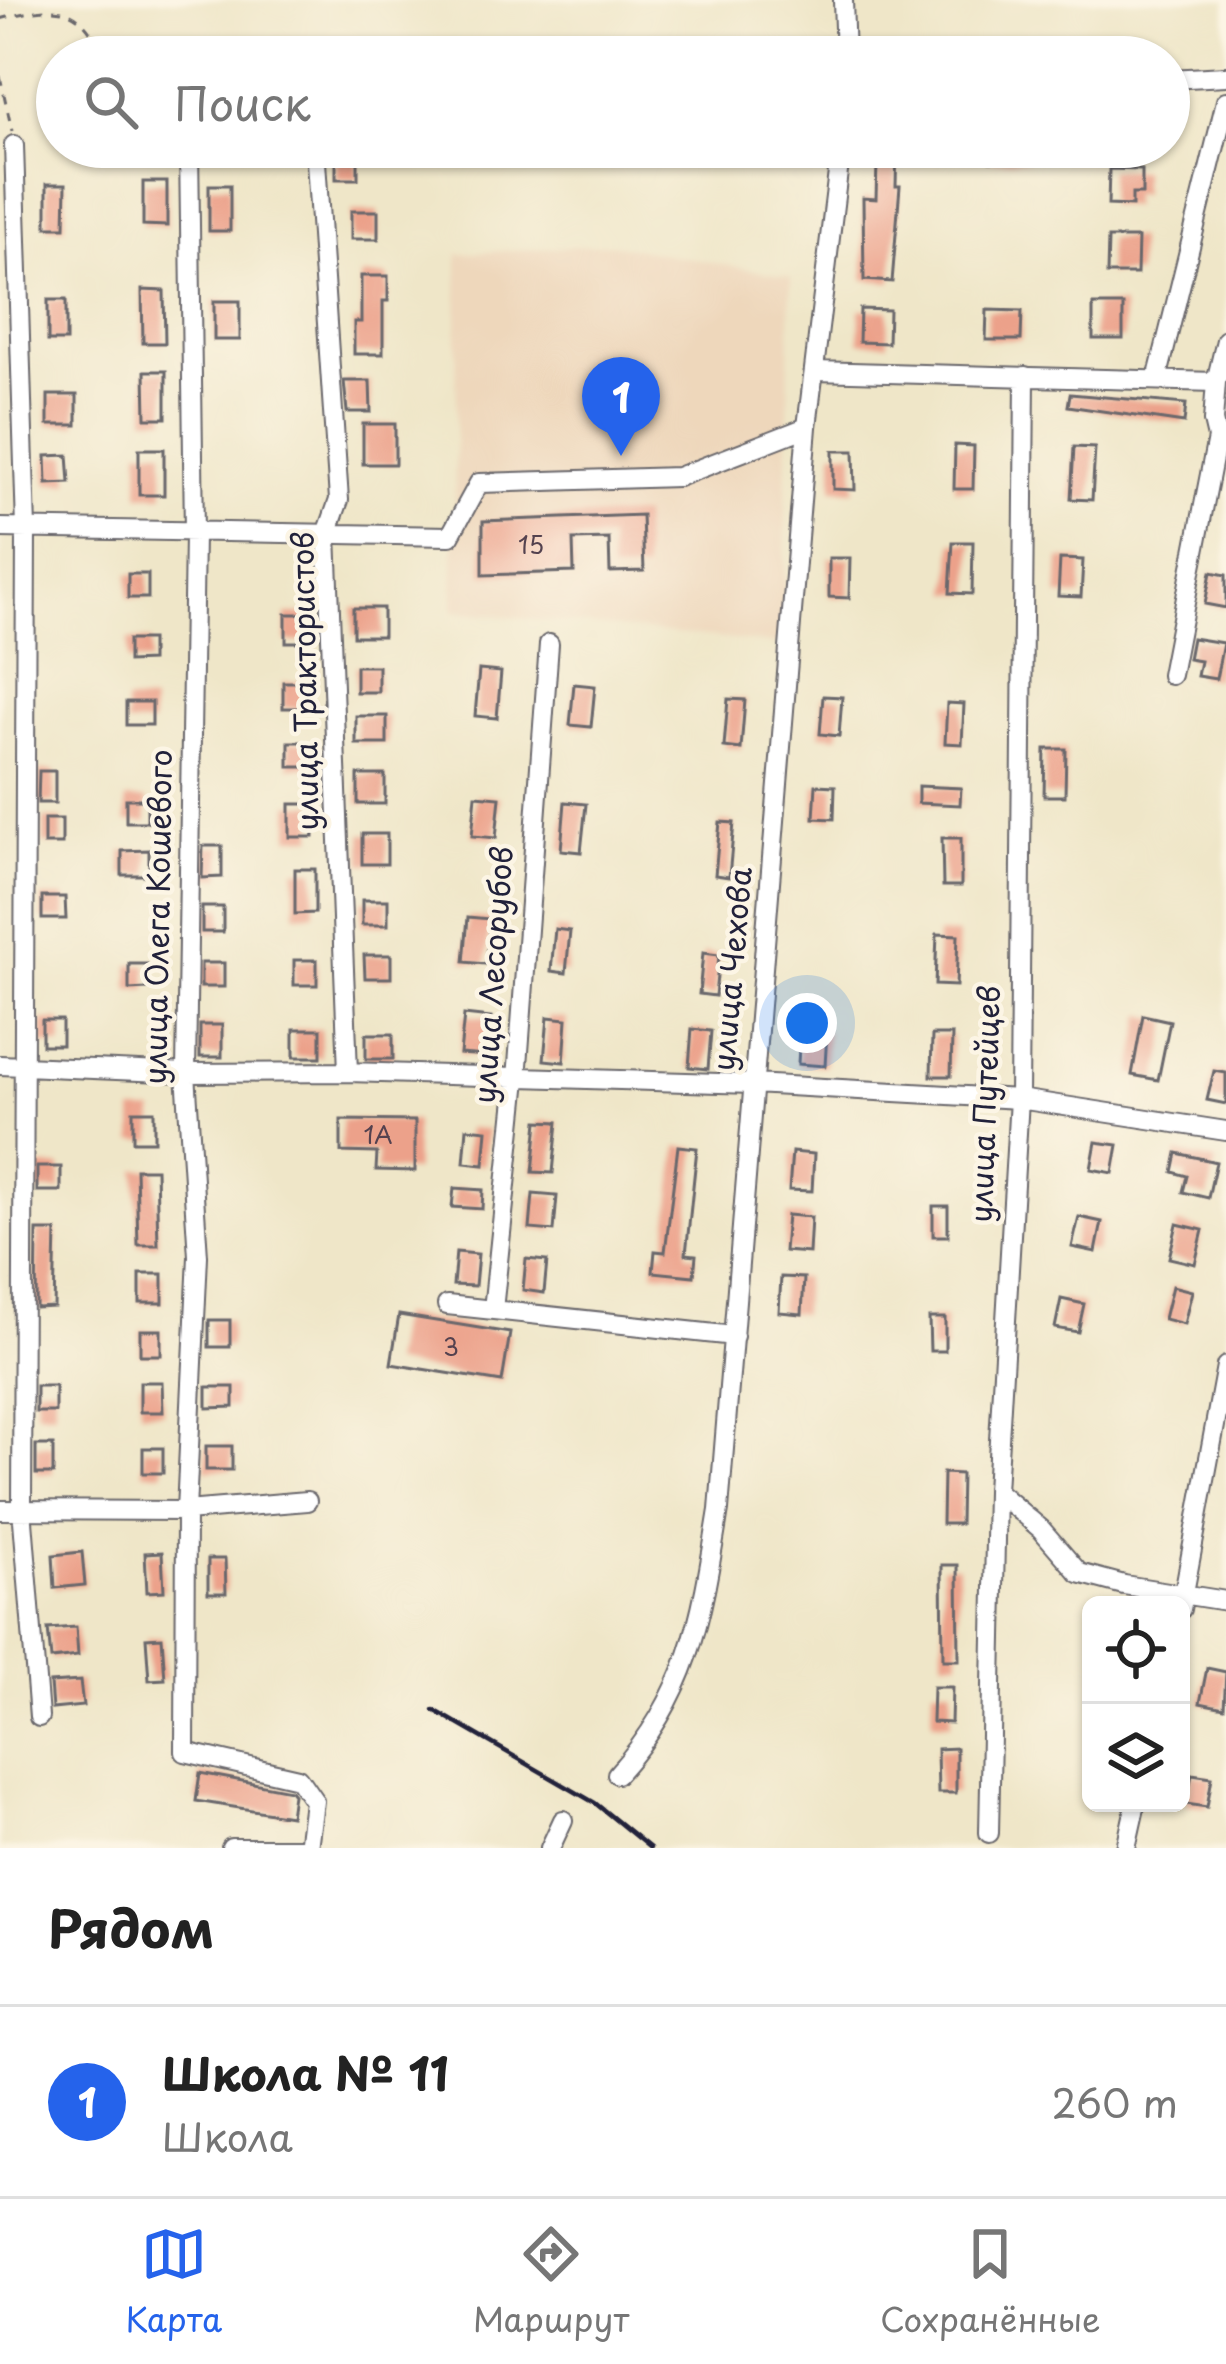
<!DOCTYPE html>
<html lang="ru">
<head>
<meta charset="utf-8">
<style>
  :root { --surface:#fff; --page:#f2f2f2; --text:#222; --muted:#767676; --line:#e0e0e0; --accent:#2563eb }
  body { margin:0; font-family:"Playpen Sans",sans-serif; background:var(--page); color:var(--text) }
  .controls { position:absolute; right:36px; bottom:36px; display:grid; overflow:hidden; border-radius:18px; box-shadow:0 3px 9px #0004 }
  .controls button { width:108px; height:108px; display:grid; place-items:center; padding:0; border:0; border-bottom:3px solid var(--line); background:var(--surface); color:var(--text); font:60px sans-serif }
  .you { position:absolute; left:807px; top:1023px; width:42px; height:42px; margin:-30px; border:9px solid #fff; border-radius:50%; background:#1a73e8; box-shadow:0 0 0 18px #1a73e833 }
  .badge { display:grid; place-items:center; width:78px; height:78px; border-radius:50%; background:var(--accent); color:#fff; font-size:39px; font-weight:700 }
  .pin { position:absolute; translate:-50% -99px; filter:drop-shadow(0 3px 6px #0008) }
  .pin::after { content:''; position:absolute; top:63px; width:42px; height:36px; background:inherit; clip-path:polygon(0 0,100% 0,50% 100%) }
  .list { margin:0; padding:0; list-style:none }
  h2 { display:flex; justify-content:space-between; align-items:center; height:156px; margin:0; padding:0 48px; font-size:51px }
  h2 small { font-size:39px; font-weight:400; color:var(--muted) }
  .list li { display:grid; grid-template-columns:78px 1fr auto; gap:36px; align-items:center; box-sizing:border-box; height:192px; padding:0 48px; border-top:3px solid var(--line) }
  .list b { display:block; font-size:45px; white-space:nowrap }
  .list p { margin:0; font-size:39px; white-space:nowrap; color:var(--muted) }
  .list em { font-size:39px; font-style:normal; color:var(--muted) }
  .icon { flex:none; width:66px; height:66px; fill:none; stroke:currentColor; stroke-width:2; stroke-linecap:round; stroke-linejoin:round }
  .map { position:relative; flex:none; width:1226px; height:1848px; overflow:hidden }
  .search { position:absolute; background:var(--surface); box-shadow:0 3px 9px #0004; left:36px; right:36px; top:36px; height:132px; display:flex; align-items:center; gap:30px; box-sizing:border-box; padding:0 42px; border-radius:66px; color:var(--muted); font-size:45px }
  .sheet { height:348px; background:var(--surface) }
  nav { display:flex; justify-content:space-around; align-items:center; box-sizing:border-box; height:168px; border-top:3px solid var(--line); background:var(--surface); font-size:33px; color:var(--muted) }
  nav a { display:grid; justify-items:center; gap:6px }
  nav .on { color:var(--accent) }
  .map>svg:first-child { display:block }
  .built { fill:#eed7bb }
  .building { fill:#eca18a }
  .lines { fill:none; stroke-linecap:round; stroke-linejoin:round }
  .minor-casing { stroke:#6a676c; stroke-width:22 }
  .path { stroke:#6a676c; stroke-width:3; stroke-dasharray:9 9; stroke-linecap:butt }
  .minor { stroke:#fff; stroke-width:18 }
  .rail { stroke:#22223b; stroke-width:4.5 }
  .labels { text-anchor:middle; stroke-width:9; stroke-linejoin:round; paint-order:stroke }
  .number-label { font-size:24px; fill:#54424f }
  .street-label { font-size:30px; fill:#22223b; stroke:#fcf5e5 }
</style>
</head>
<body>
<div class="map">
<svg width="1226" height="1848" viewBox="0 0 1226 1848">
  <rect width="100%" height="100%" fill="#fcf5e5"/>
  <filter id="ink" filterUnits="userSpaceOnUse"><feTurbulence type="fractalNoise" baseFrequency=".00833" numOctaves="2"/><feDisplacementMap in="SourceGraphic" scale="24" xChannelSelector="R" yChannelSelector="G"/><feConvolveMatrix kernelMatrix="1 2 1 2 8 2 1 2 1" color-interpolation-filters="sRGB"/></filter>
  <filter id="wash" filterUnits="userSpaceOnUse"><feTurbulence type="fractalNoise" baseFrequency=".004" numOctaves="4" result="noise"/><feDisplacementMap in="SourceGraphic" scale="48" xChannelSelector="R" yChannelSelector="G"/><feGaussianBlur stdDeviation="2.7" result="paint"/><feColorMatrix in="noise" values="0 0 0 0 0 0 0 0 0 0 0 0 0 0 0 0 0 1.4 0 .05"/><feComposite in="paint" operator="in"/></filter>
  <g filter="url(#wash)">
    <rect width="100%" height="100%" fill="#efe6c8"/>
    <path class="built" d="M611 244 791 277 783 645 453 611 458 254Z"/>
    <g id="blocks">
      <path class="building" d="M865 147H897L896 186H900L892 282 864 280 863 198 876 199 877 163 864 162Z
        M990 147H1028V160L990 161Z
        M336 149 358 150V179H336Z
        M1109 169 1142 170V194H1132V206L1108 205Z
        M143 182H167V226L143 225Z
        M47 184H66L65 227H47Z
        M209 185H230V231H209Z
        M351 211H378V239H351Z
        M1108 238H1138L1137 274H1107Z
        M361 276H388V301H383V354H354V322H361Z
        M142 290 164 291 165 343H143Z
        M48 300H66V341H48Z
        M214 301H240V340H214Z
        M1093 305H1123V339H1093Z
        M860 309 889 310 888 343 859 342Z
        M987 310 1022 311 1021 340H986Z
        M145 371H166V418H146Z
        M344 381H370L371 412H347Z
        M1070 394 1186 404 1184 423 1068 406Z
        M48 395H77V425H48Z
        M363 424H395V464H363Z
        M955 445 974 446 973 489H954Z
        M1074 447 1095 448 1092 500 1071 499Z
        M139 449H164V495H139Z
        M833 451H854L855 490 833 489Z
        M68 455 70 483 47 484 46 456Z
        M642 515 644 571 610 572 609 539 573 540 574 572 483 575V521Z
        M953 542H973L972 594 950 593Z
        M829 558H850L849 598 829 597Z
        M1060 559 1083 560 1081 597 1058 596Z
        M1211 572 1226 575V608L1205 604Z
        M128 574H148V598H128Z
        M353 608H383V636H353Z
        M286 614H308V642H286Z
        M1192 638 1223 643 1216 679 1197 676 1200 661 1188 659Z
        M128 640H151V661L128 662Z
        M356 666H378V692H356Z
        M479 670 501 672 497 718 475 716Z
        M283 682H305L306 708H283Z
        M574 684 595 686 591 727 570 725Z
        M823 696 842 697 839 736 820 734Z
        M728 699 745 700 741 749 724 747Z
        M126 702H152V725H126Z
        M947 703 964 704 962 744 945 743Z
        M356 716H387V744H356Z
        M289 742H309L310 767H289Z
        M1045 749H1066L1065 796H1044Z
        M39 771H55V803H38Z
        M358 775H385V804H358Z
        M816 785 835 786 834 819 814 818Z
        M918 786 961 788 960 805 918 803Z
        M476 795 500 797 496 838 472 836Z
        M126 799H147V822H126Z
        M565 802 586 804 581 852 561 850Z
        M290 804H314V837H290Z
        M44 819H62V844H44Z
        M720 822 734 823 729 877 715 875Z
        M362 834H387V864H362Z
        M942 838H961V886H943Z
        M203 846H222V877L202 878Z
        M149 850V875H122V851Z
        M295 869H315V913L295 914Z
        M42 897H65L66 919H42Z
        M362 900H388V925H362Z
        M202 907H223V932H202Z
        M468 917 490 919 486 964 464 962Z
        M555 929 570 931 566 973 551 971Z
        M937 934 958 935 956 986 935 985Z
        M703 953 719 955 715 996 699 994Z
        M364 955H391V978H365Z
        M294 960H317V985H294Z
        M201 963H224V987H201Z
        M129 964H147V989L129 990Z
        M464 1015 491 1018 487 1056 460 1054Z
        M1143 1015 1170 1021 1158 1080 1132 1075Z
        M548 1017 567 1019 564 1062 544 1060Z
        M42 1020H62V1045H42Z
        M200 1025H222V1057H200Z
        M294 1029H321V1057H294Z
        M692 1029 711 1031 708 1069 689 1067Z
        M800 1030 827 1032 825 1066 798 1064Z
        M366 1034H393V1059H366Z
        M932 1035H952L951 1076H931Z
        M1214 1071 1226 1073V1104L1207 1100Z
        M133 1111H154V1141H133Z
        M341 1120 415 1121V1171L376 1170 377 1153 341 1152Z
        M538 1121 558 1122 553 1173 533 1172Z
        M467 1128 487 1130 484 1165 464 1163Z
        M1096 1142 1118 1145 1113 1173 1091 1169Z
        M678 1146 697 1148 686 1254 696 1255 694 1276 653 1272 655 1251 665 1252Z
        M792 1152 814 1154 812 1191 789 1190Z
        M1177 1153 1216 1162 1208 1198 1183 1192 1187 1176 1173 1172Z
        M37 1167H61V1191H37Z
        M136 1169H156L158 1245H138Z
        M454 1188 483 1190 482 1209 452 1207Z
        M533 1194 557 1196 554 1231 530 1229Z
        M933 1206H948V1236H933Z
        M787 1215 811 1217 809 1253 784 1251Z
        M1079 1217 1102 1222 1096 1252 1072 1247Z
        M1177 1224 1203 1230 1195 1264 1169 1258Z
        M37 1231H56L54 1307 36 1308Z
        M456 1252 478 1254 475 1286 453 1285Z
        M526 1259 547 1261 544 1293 523 1290Z
        M140 1274H163V1303H140Z
        M781 1277 804 1278 802 1314 779 1312Z
        M1172 1286 1192 1291 1184 1324 1164 1319Z
        M1061 1299 1084 1304 1078 1332 1055 1328Z
        M399 1315 510 1333 502 1382 391 1364Z
        M929 1318H945V1351H930Z
        M209 1320H230V1347H209Z
        M140 1330H161V1355H140Z
        M140 1382H162L163 1412H140Z
        M36 1386H55V1412H36Z
        M207 1387H234V1407L207 1408Z
        M36 1445H53V1474H36Z
        M206 1446H232V1470H206Z
        M143 1448H163V1473H143Z
        M943 1473 961 1474 960 1524H942Z
        M82 1552 85 1585 55 1588 53 1555Z
        M162 1552 164 1591 147 1592 145 1553Z
        M208 1559H225L226 1593H208Z
        M942 1565H958L959 1660H943Z
        M76 1627 78 1656 51 1659 48 1629Z
        M162 1637 165 1679 149 1680 146 1638Z
        M1207 1668 1226 1672 1224 1708 1200 1703Z
        M80 1681 83 1706 52 1709 50 1683Z
        M933 1687H952L951 1723 932 1722Z
        M956 1748V1793H938L937 1749Z
        M200 1773 290 1790 293 1794 290 1816 196 1801Z
        M1192 1774 1212 1777 1207 1807 1186 1804Z"/>
    </g>
  </g>
  <g filter="url(#ink)">
    <use href="#blocks" fill-opacity="0" stroke="#6a676c" stroke-width="3"/>
    <g class="lines">
      <g class="minor-casing">
        <path id="minor" d="M843 0 845 57
          M1169 79 1226 76
          M14 145 26 529 22 1508 39 1717
          M189 147 194 534 186 1073 198 1256 186 1511 185 1752 298 1778 314 1801 308 1848
          M315 147 339 500 327 534 348 1072
          M815 371 1216 382 1226 340
          M1157 380 1226 101
          M0 528 450 536 479 483 678 477 807 427
          M1171 675 1217 438 1213 421 1216 382
          M0 1065 186 1073 348 1072 753 1084 1019 1099 1226 1131
          M447 1305 734 1336
          M493 1310 517 1079 549 644
          M996 1491 1041 1529 1079 1573 1124 1585 1226 1601
          M0 1510 186 1511 307 1501
          M1181 1609 1226 1366
          M617 1774C691 1693 702 1614 719 1510L807 427 841 147
          M989 1833 996 1491 1019 1099 1025 376
          M231 1848H309
          M550 1848 563 1820
          M1126 1848 1136 1803"/>
      </g>
      <path class="path" d="M0 19C55 5 79 0 104 57
        M0 76 12 131"/>
      <use href="#minor" class="minor"/>
      <path class="rail" d="M434 1710 595 1803 650 1848"/>
    </g>
  </g>
  <g class="labels">
    <g class="number-label">
      <text x="531" y="554">15</text>
      <text x="378" y="1144">1А</text>
      <text x="451" y="1356">3</text>
    </g>
    <g class="street-label">
      <text transform="translate(306 681) rotate(-91)" y="10">улица Трактористов</text>
      <text transform="translate(159 917) rotate(-89)" y="10">улица Олега Кошевого</text>
      <text transform="translate(733 969) rotate(-85)" y="10">улица Чехова</text>
      <text transform="translate(494 975) rotate(-86)" y="10">улица Лесорубов</text>
      <text transform="translate(986 1104) rotate(-88)" y="10">улица Путейцев</text>
    </g>
  </g>
</svg>
<div class="controls">
<button><svg class="icon" aria-label="locate" viewBox="0 0 24 24"><circle cx="12" cy="12" r="6"/><path d="M12 2v4M12 18v4M2 12h4M18 12h4"/></svg></button>
<button><svg class="icon" aria-label="layers" viewBox="0 0 24 24"><path d="M12 4l9 5-9 5-9-5zM3 14l9 5 9-5"/></svg></button>
</div>
<div class="you"></div>
<div class="pin badge" style="left:621px;top:456px">1</div>
<div class="search"><svg class="icon" aria-label="search" viewBox="0 0 24 24"><circle cx="10" cy="10" r="6"/><path d="M15 15l6 6"/></svg>Поиск</div>
</div>
<section class="sheet">
<h2>Рядом<small></small></h2>
<ul class="list">
<li><span class="badge">1</span><div><b>Школа № 11</b><p>Школа</p></div><em>260 m</em></li>
</ul>
</section>
<nav>
<a class="on"><svg class="icon" aria-label="map" viewBox="0 0 24 24"><path d="M3 6l6-2 6 2 6-2v14l-6 2-6-2-6 2zM9 4v14M15 6v14"/></svg>Карта</a>
<a><svg class="icon" aria-label="directions" viewBox="0 0 24 24"><path d="M12 3l9 9-9 9-9-9zM9 14v-3h6M13 9l2 2-2 2"/></svg>Маршрут</a>
<a><svg class="icon" aria-label="saved" viewBox="0 0 24 24"><path d="M7 4h10v16l-5-4-5 4z"/></svg>Сохранённые</a>
</nav>
</body>
</html>
